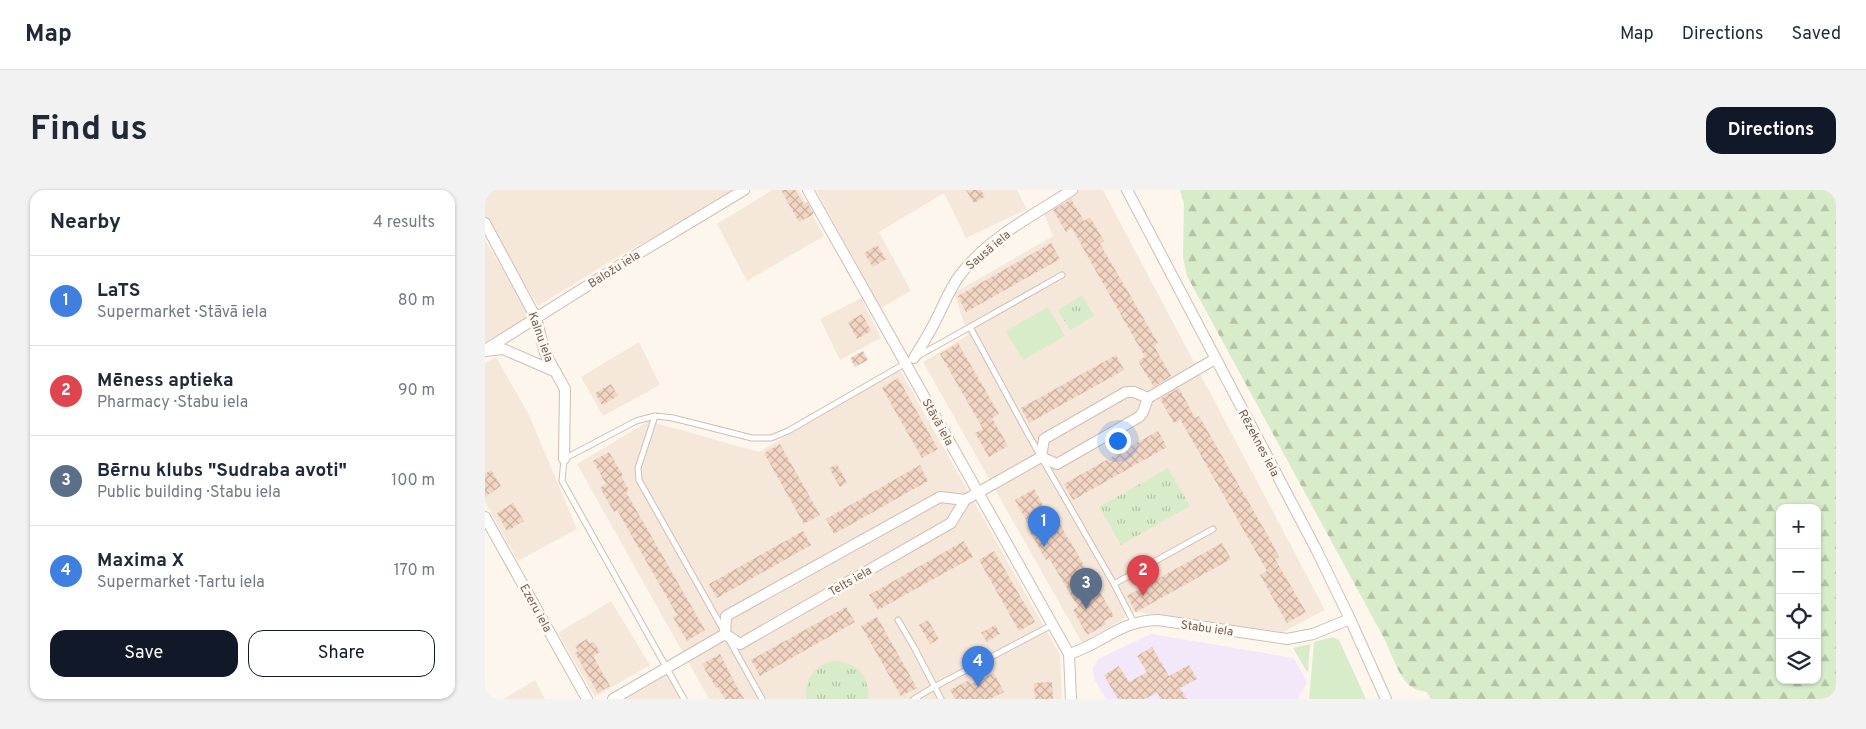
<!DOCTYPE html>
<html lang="en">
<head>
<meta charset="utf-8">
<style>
  :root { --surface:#fff; --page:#f2f2f3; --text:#1f2937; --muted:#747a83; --line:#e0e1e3; --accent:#111827 }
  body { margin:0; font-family:Overpass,sans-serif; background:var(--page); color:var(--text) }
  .controls { position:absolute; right:15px; bottom:15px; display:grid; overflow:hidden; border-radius:10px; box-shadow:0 1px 4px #0004 }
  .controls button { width:45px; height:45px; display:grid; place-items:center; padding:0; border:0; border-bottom:1px solid var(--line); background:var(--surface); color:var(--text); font:25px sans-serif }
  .you { position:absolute; left:632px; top:250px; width:18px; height:18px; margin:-12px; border:4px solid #fff; border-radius:50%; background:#1a73e8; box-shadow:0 0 0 8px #1a73e833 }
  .badge { display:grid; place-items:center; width:32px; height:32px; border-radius:50%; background:var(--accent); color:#fff; font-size:16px; font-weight:700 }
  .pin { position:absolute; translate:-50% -41px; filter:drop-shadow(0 1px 2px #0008) }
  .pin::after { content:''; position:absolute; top:26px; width:18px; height:15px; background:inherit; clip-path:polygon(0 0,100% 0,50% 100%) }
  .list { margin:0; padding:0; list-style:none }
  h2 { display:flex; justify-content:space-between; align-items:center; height:65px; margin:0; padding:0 20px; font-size:21px }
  h2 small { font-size:16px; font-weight:400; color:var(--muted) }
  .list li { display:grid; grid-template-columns:32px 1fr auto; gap:15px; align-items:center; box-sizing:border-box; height:90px; padding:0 20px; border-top:1px solid var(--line) }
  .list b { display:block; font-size:19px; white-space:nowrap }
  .list p { margin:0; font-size:16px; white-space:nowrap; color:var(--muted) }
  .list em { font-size:16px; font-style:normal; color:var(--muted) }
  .actions { display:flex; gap:10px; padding:15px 20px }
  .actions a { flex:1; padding:11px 0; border:1px solid var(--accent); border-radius:15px; text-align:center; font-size:18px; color:var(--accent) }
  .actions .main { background:var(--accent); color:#fff }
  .icon { flex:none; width:28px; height:28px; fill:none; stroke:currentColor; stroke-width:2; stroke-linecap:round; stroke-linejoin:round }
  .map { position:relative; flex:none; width:1351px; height:509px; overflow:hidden; border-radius:15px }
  header { display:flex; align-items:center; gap:30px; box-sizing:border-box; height:70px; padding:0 25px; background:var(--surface); border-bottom:1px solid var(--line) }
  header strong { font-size:24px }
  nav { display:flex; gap:28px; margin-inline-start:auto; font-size:18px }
  .intro { display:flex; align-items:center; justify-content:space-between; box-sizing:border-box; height:120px; padding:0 30px }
  h1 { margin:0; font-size:35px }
  .button { padding:12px 22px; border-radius:15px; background:var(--accent); color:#fff; font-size:18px; font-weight:700 }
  main { display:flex; gap:30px; padding:0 30px }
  aside { flex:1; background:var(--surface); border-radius:15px; box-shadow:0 1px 4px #0004 }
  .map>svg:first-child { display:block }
  .residential { fill:#f5e8da }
  .education { fill:#f3e8fa }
  .grass { fill:#d8ecc9 }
  .forest { fill:url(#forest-firs); fill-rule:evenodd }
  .park { fill:url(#park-tufts) }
  .building { fill:url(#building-cross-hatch) }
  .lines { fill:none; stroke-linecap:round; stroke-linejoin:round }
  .service-casing { stroke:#d1beb0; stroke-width:7 }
  .minor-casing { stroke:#d1beb0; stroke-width:12 }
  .service { stroke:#fff; stroke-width:5 }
  .minor { stroke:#fff; stroke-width:10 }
  .labels { text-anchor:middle; stroke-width:5; stroke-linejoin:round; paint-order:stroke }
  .street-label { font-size:12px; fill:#7a5c4d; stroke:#fffaf3 }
</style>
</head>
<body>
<header>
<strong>Map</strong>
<nav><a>Map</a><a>Directions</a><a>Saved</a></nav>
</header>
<div class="intro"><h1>Find us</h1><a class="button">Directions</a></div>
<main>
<aside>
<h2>Nearby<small>4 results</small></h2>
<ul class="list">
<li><span class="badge" style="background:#3f7fe0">1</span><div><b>LaTS</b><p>Supermarket · Stāvā iela</p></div><em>80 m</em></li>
<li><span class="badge" style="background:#e0444e">2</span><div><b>Mēness aptieka</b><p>Pharmacy · Stabu iela</p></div><em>90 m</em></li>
<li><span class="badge" style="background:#5c6f8a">3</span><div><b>Bērnu klubs &quot;Sudraba avoti&quot;</b><p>Public building · Stabu iela</p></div><em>100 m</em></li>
<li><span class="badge" style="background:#3f7fe0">4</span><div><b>Maxima X</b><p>Supermarket · Tartu iela</p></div><em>170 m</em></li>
</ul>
<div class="actions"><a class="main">Save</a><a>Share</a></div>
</aside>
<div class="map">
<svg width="1351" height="509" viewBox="0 0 1351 509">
  <defs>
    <pattern id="forest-firs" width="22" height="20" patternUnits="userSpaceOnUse" patternTransform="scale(1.25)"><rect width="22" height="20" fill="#d8ecc9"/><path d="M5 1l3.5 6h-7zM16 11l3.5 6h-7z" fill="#b4c2a5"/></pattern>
    <pattern id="park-tufts" width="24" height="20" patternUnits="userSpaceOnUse" patternTransform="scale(1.25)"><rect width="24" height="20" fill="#d8ecc9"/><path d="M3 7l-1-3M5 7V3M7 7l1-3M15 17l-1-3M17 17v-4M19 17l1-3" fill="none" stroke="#b4c2a5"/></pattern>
    <pattern id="building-cross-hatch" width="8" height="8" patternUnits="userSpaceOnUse" patternTransform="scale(1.25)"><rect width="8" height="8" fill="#f3d5c3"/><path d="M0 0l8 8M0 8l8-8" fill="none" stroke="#cab0a1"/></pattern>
  </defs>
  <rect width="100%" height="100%" fill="#fdf6ec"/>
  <path class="residential" d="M0 0H251L191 36 139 63 53 116 0 29Z
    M287 0H314L339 46 262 91 232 34Z
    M331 0H532L542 19 481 48 459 3 394 42 426 101 396 118Z
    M592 0H618L840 420 798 442 651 422 597 453 438 172 483 145 469 103 568 46 558 21Z
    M0 50 47 126 0 155Z
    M376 108 396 148 355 170 335 129Z
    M154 152 175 195 118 226 96 187Z
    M11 167 44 225 92 339 33 371 0 312V173Z
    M415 180 575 465 577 509H224L92 274 164 231 274 262Z
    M126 411 165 475 110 507 73 443Z
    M181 481 196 509H136Z
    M50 490 60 509H19Z"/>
  <path class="education" d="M666 444 809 468 822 492 813 509H621L609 489 608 477 613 469Z"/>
  <path class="grass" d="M563 117 580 146 538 170 521 141Z
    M847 447 854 450 881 509H824L829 452Z
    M825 454 823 481 822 482 808 458Z"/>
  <path class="forest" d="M695 0H1351V509H946L942 502C937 501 931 500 927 497 915 490 906 463 900 450L702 86 698 67 699 13ZM1295 318H1332V490H1295Z"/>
  <path class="park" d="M597 105 609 126 585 140 573 120Z
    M683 278 705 316 636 355 614 317Z
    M349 471C372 472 385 486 383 509H321C320 488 329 476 349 471Z"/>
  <path class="building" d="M296 0H310L319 14 322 12 329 24 314 32Z
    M481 0H496L500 7 489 13Z
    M586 9 599 31 605 27 619 51 615 54 673 153 669 156 686 186 669 197 653 171 660 167 603 67 587 38 581 42 568 20Z
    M566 53 575 69 481 122 473 106Z
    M392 55 401 69 388 77 379 63Z
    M377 124 386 141 372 149 363 132Z
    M473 153 514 224 507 228 523 256 504 267 490 243 498 239 455 164Z
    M378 161 383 170 370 177 365 168Z
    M631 165 639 180 544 233 536 218Z
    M413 188 453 259 437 268 397 198Z
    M126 194 133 206 117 215 110 203Z
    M694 198 710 228 714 226 787 353 794 367 790 369 821 422 802 433 775 385 782 381 695 229 689 233 675 209Z
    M673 241 682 257 588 310 579 294Z
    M295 254 335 325 319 334 279 263Z
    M124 262 138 285 136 286 144 300 141 302 220 440 202 451 188 427 192 425 132 320 129 322 115 298 121 294 108 271Z
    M352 274 362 293 355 297 344 278Z
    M435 275 443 291 349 344 341 329Z
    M6 280 16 296 0 307V284Z
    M549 299 566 329 570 326 629 426 619 431 621 434 602 445 588 420 593 417 564 368 561 370 558 365 544 340 546 339 530 310Z
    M28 313 39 331 22 341 12 323Z
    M318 341 326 355 232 408 224 394Z
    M479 351 488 367 393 420 384 405Z
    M737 353 746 369 651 422 642 406Z
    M509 361 550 432 534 441 494 370Z
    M361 417 370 432 275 486 266 470Z
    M392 427 432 498 416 506 376 436Z
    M443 430 454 449 445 454 434 435Z
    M510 435 515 444 502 452 496 443Z
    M102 449 105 454 109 452 115 462 108 466 125 496 113 503 90 463 93 461 90 456Z
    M667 457 684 486 704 475 712 489 695 498 702 509H676L672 502 660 509H633L619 485 634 476 644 492 662 482 652 466Z
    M235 464 247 488 259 509H240L233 497 231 498 217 474Z
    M509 483 519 502 505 509H470L465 500 484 490 486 494Z
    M567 492 568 509H550L549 493Z"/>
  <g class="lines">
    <g class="service-casing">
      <path id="service" d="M485 137 577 85
        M433 166 485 137 543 244 629 394 649 433
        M170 226 153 278 154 290 239 441
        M629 394 728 339
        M413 430 429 457 456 509
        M243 448 277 509
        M199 509 77 291 79 269 151 231 170 226 188 228 267 248H286L303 241 421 173
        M429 509 449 497 567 435"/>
    </g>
    <g class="minor-casing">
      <path id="minor" d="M323 0 584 464 586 509
        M642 0 831 359 865 429 901 509
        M0 33 51 128 60 163 80 199 79 269
        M0 160 156 62 259 0
        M0 161 18 159 71 182
        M429 168C437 155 445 142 452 128 459 114 465 98 475 85 503 48 549 25 587 0
        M556 267 572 274 654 227 658 222 663 208 730 169
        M556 267 559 249 641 202H649L663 208
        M0 327 102 509
        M240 444 255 454 466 333 480 310 556 267
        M240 444 241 426 455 307 480 310
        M584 464C618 454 633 431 673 430L802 449 828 444 865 429
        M128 509 240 444"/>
    </g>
    <use href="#service" class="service"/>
    <use href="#minor" class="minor"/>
  </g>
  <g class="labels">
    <g class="street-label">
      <text transform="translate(503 60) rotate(-40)" y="4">Sausā iela</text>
      <text transform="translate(129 79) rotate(-32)" y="4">Baložu iela</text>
      <text transform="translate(56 147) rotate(70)" y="4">Kalnu iela</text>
      <text transform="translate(453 232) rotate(61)" y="4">Stāvā iela</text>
      <text transform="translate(774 253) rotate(62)" y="4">Rēzeknes iela</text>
      <text transform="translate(365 391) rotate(-30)" y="4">Telts iela</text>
      <text transform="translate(51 418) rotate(61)" y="4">Ezeru iela</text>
      <text transform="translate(722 438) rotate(8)" y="4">Stabu iela</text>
    </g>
  </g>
</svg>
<div class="controls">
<button>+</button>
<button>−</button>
<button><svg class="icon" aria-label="locate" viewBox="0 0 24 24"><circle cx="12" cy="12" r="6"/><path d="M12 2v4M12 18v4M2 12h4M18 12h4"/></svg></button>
<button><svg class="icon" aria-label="layers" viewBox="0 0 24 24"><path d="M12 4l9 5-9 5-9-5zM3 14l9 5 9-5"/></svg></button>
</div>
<div class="you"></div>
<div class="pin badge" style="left:559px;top:357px;background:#3f7fe0">1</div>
<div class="pin badge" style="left:658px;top:406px;background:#e0444e">2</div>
<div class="pin badge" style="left:601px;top:419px;background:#5c6f8a">3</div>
<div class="pin badge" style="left:493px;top:497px;background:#3f7fe0">4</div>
</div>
</main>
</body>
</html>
